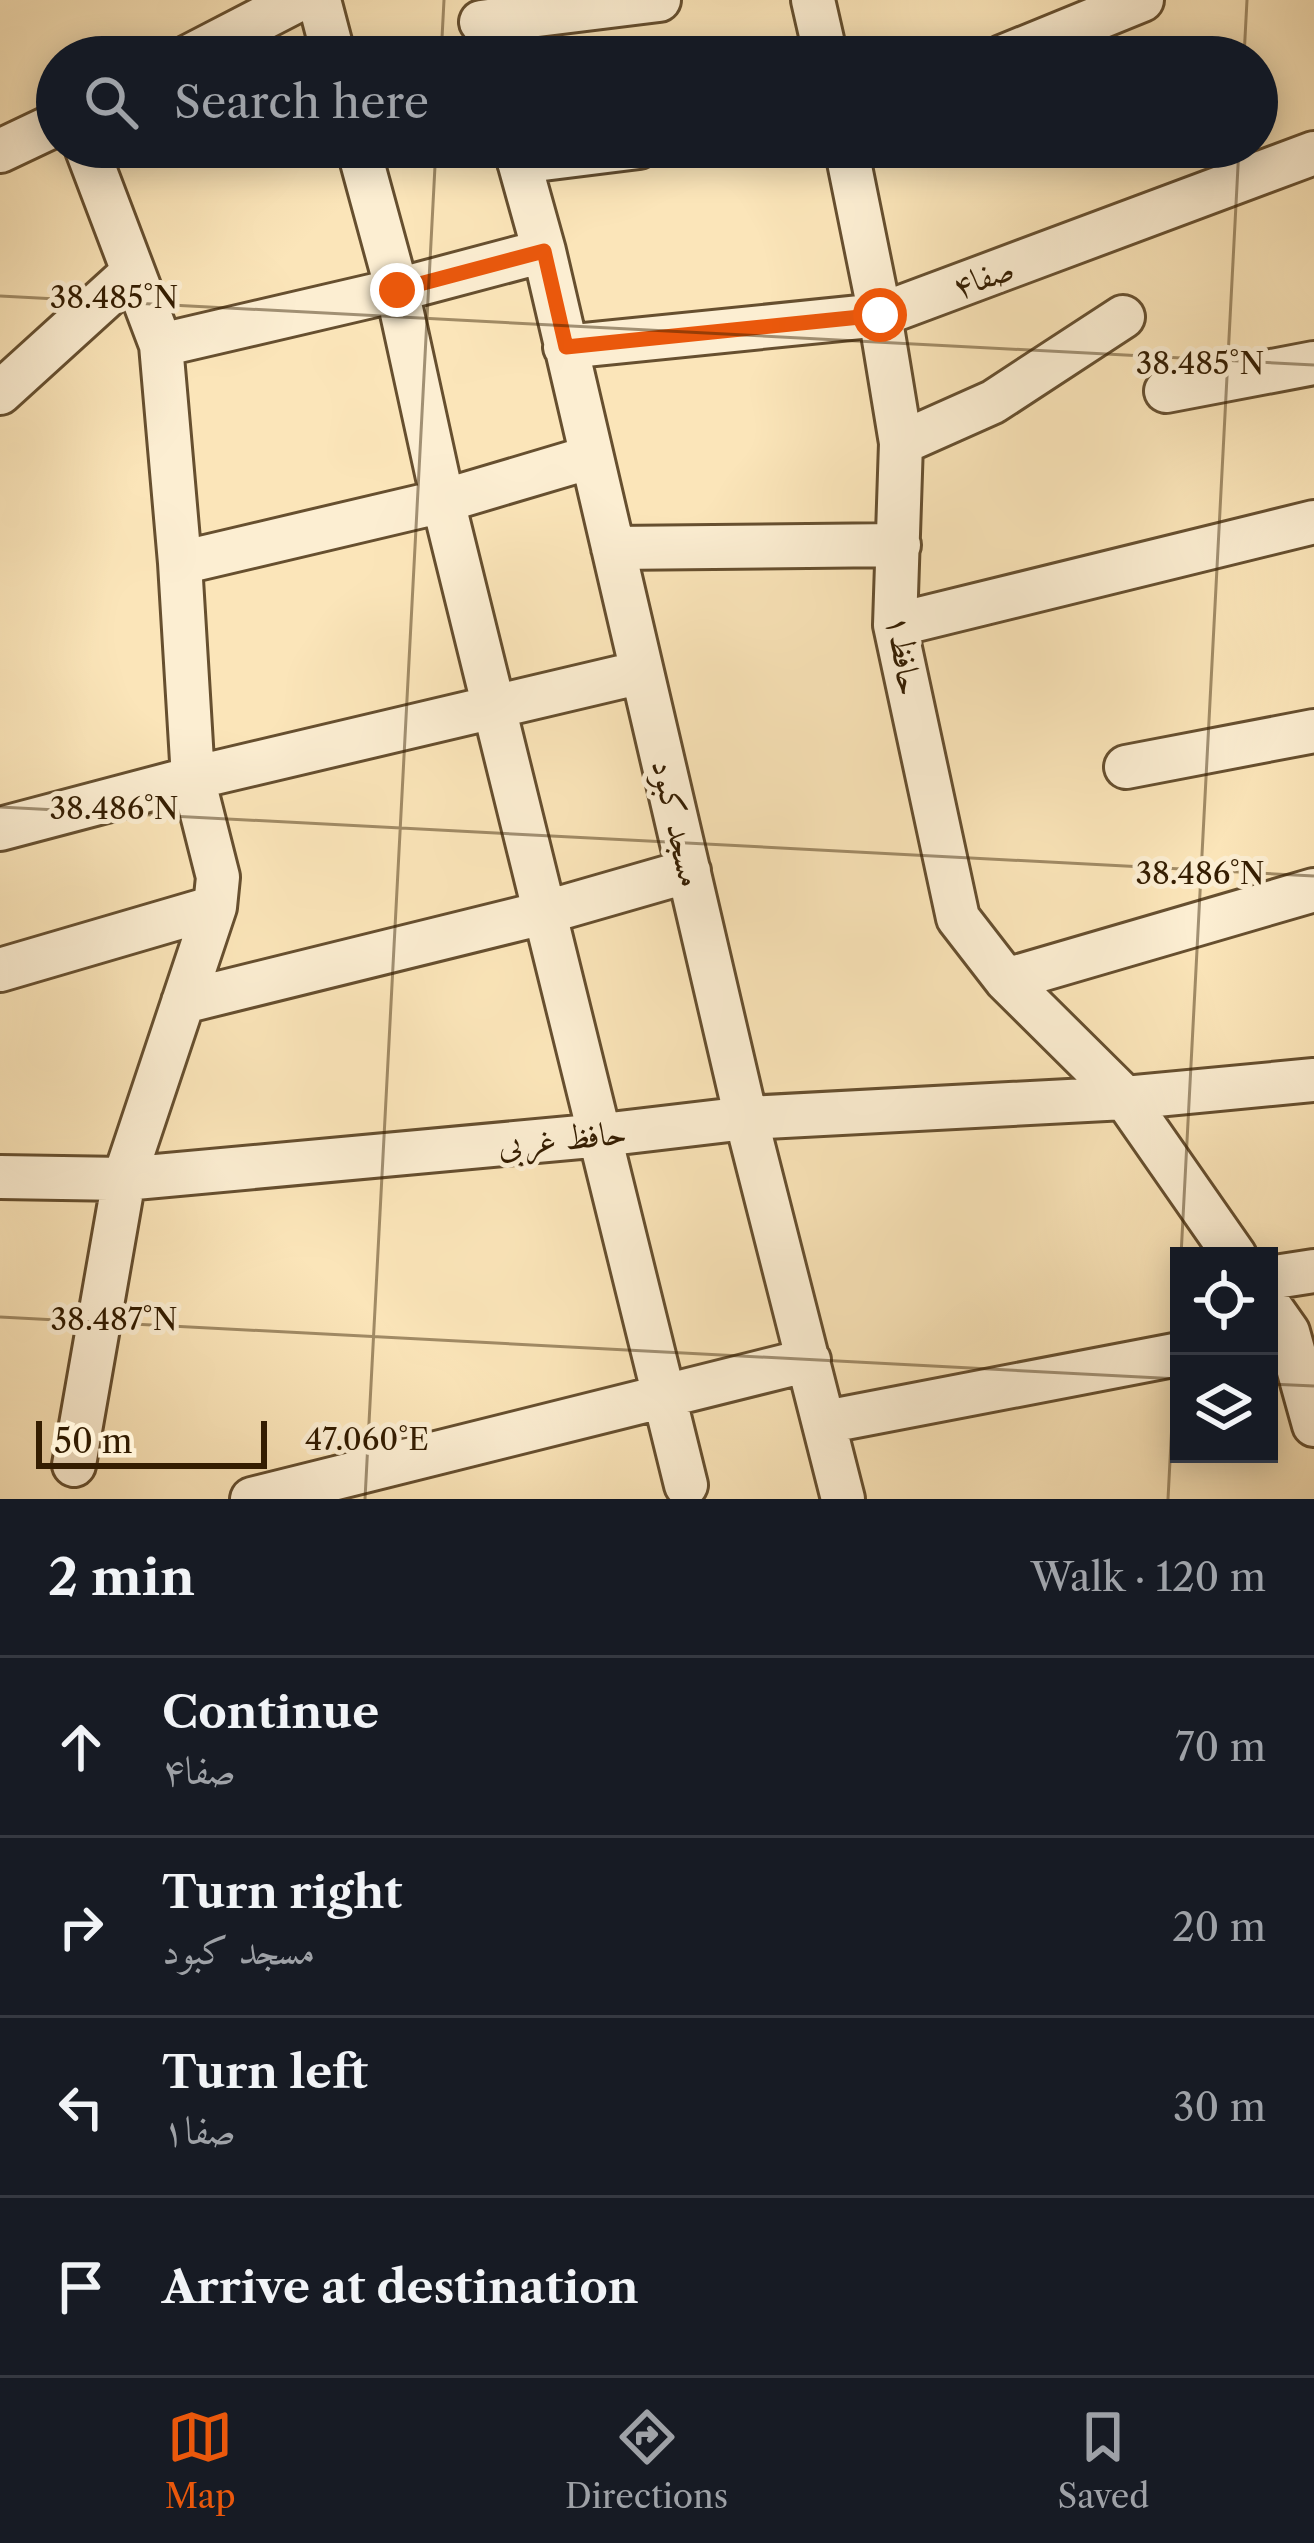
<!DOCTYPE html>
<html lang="en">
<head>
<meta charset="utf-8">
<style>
  :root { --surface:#171b24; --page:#242831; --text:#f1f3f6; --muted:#9ea1a6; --line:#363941; --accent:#ea580c }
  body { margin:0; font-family:"Libre Caslon Text",Amiri,serif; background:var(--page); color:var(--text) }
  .controls { position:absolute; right:36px; bottom:36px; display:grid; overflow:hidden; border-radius:0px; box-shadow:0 6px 30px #0003 }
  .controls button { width:108px; height:108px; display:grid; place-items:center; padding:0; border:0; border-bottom:3px solid var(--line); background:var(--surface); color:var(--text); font:60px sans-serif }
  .scale { position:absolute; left:36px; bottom:30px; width:231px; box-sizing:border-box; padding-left:12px; border:6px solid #341d01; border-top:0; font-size:33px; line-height:42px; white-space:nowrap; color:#341d01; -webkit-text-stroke:9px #fceed2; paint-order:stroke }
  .stop { position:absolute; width:36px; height:36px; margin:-27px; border:9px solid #ea580c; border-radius:50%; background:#fff }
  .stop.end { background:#ea580c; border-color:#fff; box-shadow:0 3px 12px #0008 }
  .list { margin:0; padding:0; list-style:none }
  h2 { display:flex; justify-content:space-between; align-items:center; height:156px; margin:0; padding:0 48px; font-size:51px }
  h2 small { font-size:39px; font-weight:400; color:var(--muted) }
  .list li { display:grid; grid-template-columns:78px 1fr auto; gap:36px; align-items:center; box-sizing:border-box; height:180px; padding:0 48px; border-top:3px solid var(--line) }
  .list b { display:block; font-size:45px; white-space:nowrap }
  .list p { margin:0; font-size:39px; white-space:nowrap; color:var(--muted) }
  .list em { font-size:39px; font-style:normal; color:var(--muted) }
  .icon { flex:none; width:66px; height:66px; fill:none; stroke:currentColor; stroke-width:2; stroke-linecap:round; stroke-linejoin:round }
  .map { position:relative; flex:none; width:1314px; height:1499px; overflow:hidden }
  .search { position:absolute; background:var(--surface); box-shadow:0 6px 30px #0003; left:36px; right:36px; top:36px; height:132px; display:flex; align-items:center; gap:30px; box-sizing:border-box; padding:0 42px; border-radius:66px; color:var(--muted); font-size:45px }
  .sheet { height:876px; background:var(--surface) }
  nav { display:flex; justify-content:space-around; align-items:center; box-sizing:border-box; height:168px; border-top:3px solid var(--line); background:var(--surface); font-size:33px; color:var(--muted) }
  nav a { display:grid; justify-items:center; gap:6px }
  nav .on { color:var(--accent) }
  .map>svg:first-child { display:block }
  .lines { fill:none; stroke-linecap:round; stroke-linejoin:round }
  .minor-casing { stroke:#664f2f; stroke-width:48 }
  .minor { stroke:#fceed2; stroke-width:42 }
  .route { stroke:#ea580c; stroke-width:15 }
  .ticks { fill:none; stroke:#341d01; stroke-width:3; stroke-opacity:0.45 }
  .labels { text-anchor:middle; stroke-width:10; stroke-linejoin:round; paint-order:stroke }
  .street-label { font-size:33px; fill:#341d01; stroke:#fceed2 }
  .ticks-label { font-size:30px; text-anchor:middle; fill:#341d01; stroke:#fceed2; stroke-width:10; stroke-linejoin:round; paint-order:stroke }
</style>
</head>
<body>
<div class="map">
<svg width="1314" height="1499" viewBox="0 0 1314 1499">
  <rect width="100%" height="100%" fill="#fbe5b9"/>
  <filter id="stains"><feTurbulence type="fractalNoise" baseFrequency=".00167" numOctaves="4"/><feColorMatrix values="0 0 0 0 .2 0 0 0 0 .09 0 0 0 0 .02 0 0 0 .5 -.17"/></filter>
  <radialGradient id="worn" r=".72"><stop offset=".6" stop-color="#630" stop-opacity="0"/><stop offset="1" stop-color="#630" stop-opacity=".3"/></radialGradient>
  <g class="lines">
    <g class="minor-casing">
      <path id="minor" d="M319 0 334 57
        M813 0 826 57
        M481 22 659 0
        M188 57 298 0
        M1002 57 1142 0
        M358 147 397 290 443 501 686 1485
        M515 147 544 251 746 1118 843 1499
        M846 147 880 315 901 443 895 625 958 918 1006 980 1125 1098 1235 1256
        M0 151 57 124
        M519 162 639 147
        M161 345 397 290 544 251
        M565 347 880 315 1314 153
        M1166 391 1314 363
        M0 393 132 273
        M901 443 993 402 1123 317
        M613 548 899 545
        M180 563 443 501 591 457
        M895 625 1314 522
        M1126 767 1314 731
        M0 829 193 778 642 672
        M0 970 215 907
        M1006 980 1314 890
        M183 1002 543 913 689 871
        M0 1177 124 1179 602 1135 746 1118 1125 1098 1314 1080
        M1269 1278 1314 1271
        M1269 1305 1288 1332 1314 1425
        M825 1422 1179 1354
        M74 1465 124 1179 215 907 218 877 193 778 180 563 161 345 86 147
        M252 1499 809 1360"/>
    </g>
    <use href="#minor" class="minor"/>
  </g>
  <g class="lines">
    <path class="route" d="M397 290 544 251 566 347 880 315"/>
  </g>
  <path class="ticks" d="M441 57 444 0M1244 57 1247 0M0 296 1314 365M0 807 1314 876M1181 1256 1239 147M0 1317 1179 1379M1269 1384 1314 1386M365 1499 436 147M1168 1499 1179 1288"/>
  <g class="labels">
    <g class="street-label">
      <text transform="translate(983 277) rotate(-20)" y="12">صفا۴</text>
      <text transform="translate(905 655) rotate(81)" y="12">حافظ۱</text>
      <text transform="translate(678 823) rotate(77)" y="12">مسجد کبود</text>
      <text transform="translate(562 1138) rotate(-6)" y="12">حافظ غربی</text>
    </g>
  </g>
  <g class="ticks-label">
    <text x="114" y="308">38.485°N</text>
    <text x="1200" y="374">38.485°N</text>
    <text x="114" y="819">38.486°N</text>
    <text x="1200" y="884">38.486°N</text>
    <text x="114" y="1330">38.487°N</text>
    <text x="367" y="1450">47.060°E</text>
  </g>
  <rect width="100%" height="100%" filter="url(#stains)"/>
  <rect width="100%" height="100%" fill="url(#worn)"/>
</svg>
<div class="controls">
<button><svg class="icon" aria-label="locate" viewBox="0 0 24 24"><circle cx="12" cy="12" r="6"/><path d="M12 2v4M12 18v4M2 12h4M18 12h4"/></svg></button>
<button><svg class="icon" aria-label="layers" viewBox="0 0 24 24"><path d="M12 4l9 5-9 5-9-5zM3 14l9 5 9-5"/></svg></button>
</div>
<div class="scale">50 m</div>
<div class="stop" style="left:880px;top:315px"></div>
<div class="stop end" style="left:397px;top:290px"></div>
<div class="search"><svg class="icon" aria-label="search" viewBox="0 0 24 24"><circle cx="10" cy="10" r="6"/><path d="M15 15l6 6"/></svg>Search here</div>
</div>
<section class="sheet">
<h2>2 min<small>Walk · 120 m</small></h2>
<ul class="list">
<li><svg class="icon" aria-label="ahead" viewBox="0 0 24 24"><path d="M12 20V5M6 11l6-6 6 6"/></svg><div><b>Continue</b><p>صفا۴</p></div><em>70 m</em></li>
<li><svg class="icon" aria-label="right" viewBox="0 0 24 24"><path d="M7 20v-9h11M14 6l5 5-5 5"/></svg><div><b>Turn right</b><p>مسجد کبود</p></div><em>20 m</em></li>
<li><svg class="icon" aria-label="left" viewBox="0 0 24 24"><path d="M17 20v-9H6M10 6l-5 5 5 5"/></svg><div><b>Turn left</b><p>صفا۱</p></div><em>30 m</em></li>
<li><svg class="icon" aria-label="arrive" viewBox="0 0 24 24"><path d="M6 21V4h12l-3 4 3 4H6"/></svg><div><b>Arrive at destination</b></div></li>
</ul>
</section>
<nav>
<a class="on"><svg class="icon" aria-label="map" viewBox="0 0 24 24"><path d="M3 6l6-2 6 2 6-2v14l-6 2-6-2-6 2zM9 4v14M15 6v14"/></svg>Map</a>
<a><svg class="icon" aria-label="directions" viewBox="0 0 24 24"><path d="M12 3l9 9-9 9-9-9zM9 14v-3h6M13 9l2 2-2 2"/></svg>Directions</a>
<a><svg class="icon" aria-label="saved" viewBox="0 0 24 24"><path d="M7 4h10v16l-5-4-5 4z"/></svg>Saved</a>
</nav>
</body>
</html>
